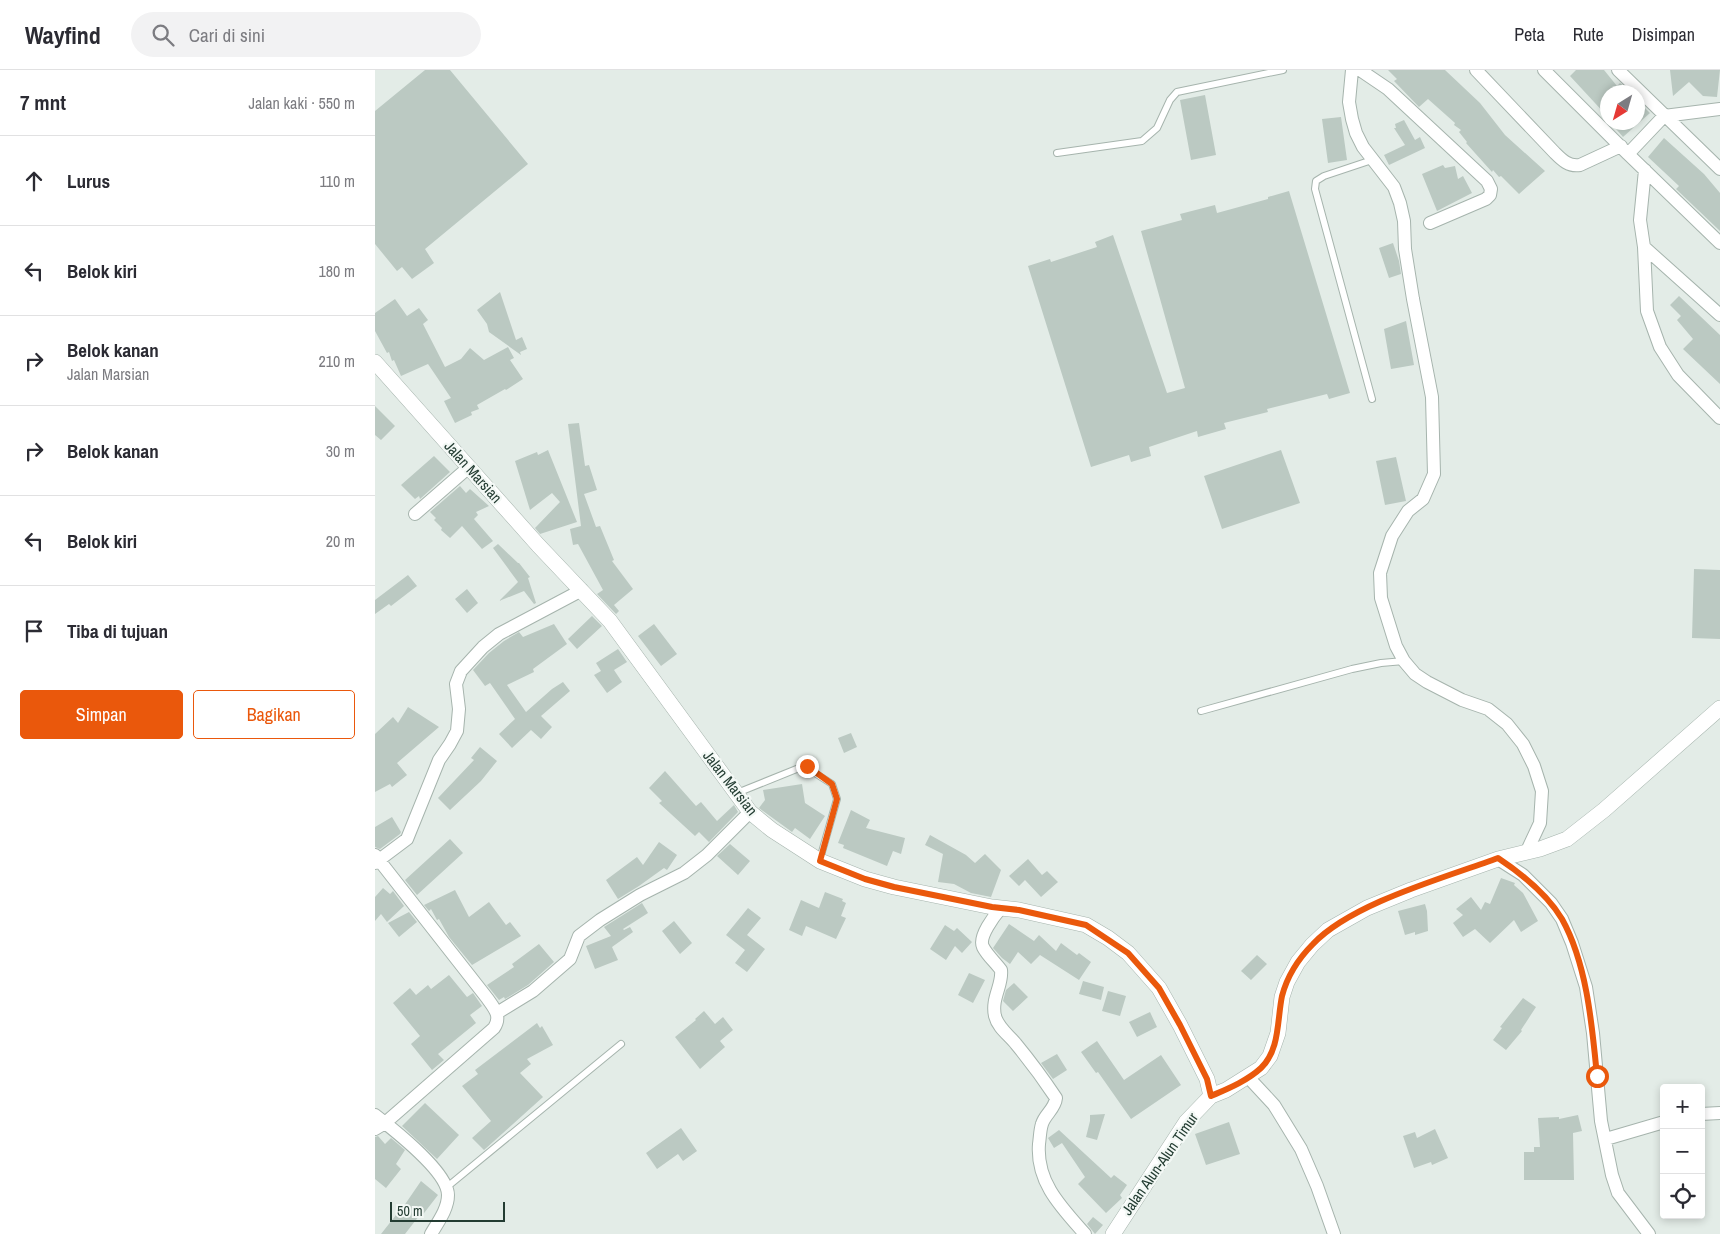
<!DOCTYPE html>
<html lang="id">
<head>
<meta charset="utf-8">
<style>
  :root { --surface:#fff; --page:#f2f2f3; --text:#2b2b33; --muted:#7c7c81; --line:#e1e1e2; --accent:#ea580c }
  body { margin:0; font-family:"Archivo Narrow",sans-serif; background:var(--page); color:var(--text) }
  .controls { position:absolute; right:15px; bottom:15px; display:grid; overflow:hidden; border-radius:5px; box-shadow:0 2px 8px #0003 }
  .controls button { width:45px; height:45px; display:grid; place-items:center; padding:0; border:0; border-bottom:1px solid var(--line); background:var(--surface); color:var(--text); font:25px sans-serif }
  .compass { position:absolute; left:1225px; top:15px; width:45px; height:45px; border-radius:50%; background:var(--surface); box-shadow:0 2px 8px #0003; rotate:217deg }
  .scale { position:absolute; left:15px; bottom:12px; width:115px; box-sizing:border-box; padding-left:5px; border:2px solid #233c32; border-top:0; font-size:14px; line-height:18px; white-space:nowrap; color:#233c32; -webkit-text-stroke:4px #f3f8f5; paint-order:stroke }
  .stop { position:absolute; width:15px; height:15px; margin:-11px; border:4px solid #ea580c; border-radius:50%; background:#fff }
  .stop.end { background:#ea580c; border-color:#fff; box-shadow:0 1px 5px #0008 }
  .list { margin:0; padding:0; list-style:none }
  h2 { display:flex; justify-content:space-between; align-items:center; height:65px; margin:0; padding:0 20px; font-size:21px }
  h2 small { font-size:16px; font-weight:400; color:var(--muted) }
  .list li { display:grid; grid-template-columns:32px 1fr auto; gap:15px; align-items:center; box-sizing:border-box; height:90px; padding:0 20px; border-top:1px solid var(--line) }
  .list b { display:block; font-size:19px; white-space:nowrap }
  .list p { margin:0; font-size:16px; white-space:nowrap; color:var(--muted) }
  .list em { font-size:16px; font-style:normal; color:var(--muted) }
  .actions { display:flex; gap:10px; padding:15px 20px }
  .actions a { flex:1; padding:11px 0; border:1px solid var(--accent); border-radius:5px; text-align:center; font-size:18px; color:var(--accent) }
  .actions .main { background:var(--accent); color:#fff }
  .icon { flex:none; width:28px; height:28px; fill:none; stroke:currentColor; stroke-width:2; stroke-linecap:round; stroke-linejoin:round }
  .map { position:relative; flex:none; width:1345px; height:1164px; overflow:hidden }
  header { display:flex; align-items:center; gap:30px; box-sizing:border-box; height:70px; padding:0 25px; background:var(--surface); border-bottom:1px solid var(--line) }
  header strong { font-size:24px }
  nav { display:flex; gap:28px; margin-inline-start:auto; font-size:18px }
  .search { width:350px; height:45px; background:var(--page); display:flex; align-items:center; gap:12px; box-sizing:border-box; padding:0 18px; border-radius:28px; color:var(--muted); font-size:19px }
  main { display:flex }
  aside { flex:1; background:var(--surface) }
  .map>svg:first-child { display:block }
  .building { fill:#bbc9c2 }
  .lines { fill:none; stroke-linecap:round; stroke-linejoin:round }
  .service-casing { stroke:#a6b4ad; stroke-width:8 }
  .minor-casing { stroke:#a6b4ad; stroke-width:14 }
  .tertiary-casing { stroke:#a6b4ad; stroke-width:16 }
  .service { stroke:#fff; stroke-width:6 }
  .minor { stroke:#fff; stroke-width:12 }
  .tertiary { stroke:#fff; stroke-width:15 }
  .route { stroke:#ea580c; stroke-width:6 }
  .labels { text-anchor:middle; stroke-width:4.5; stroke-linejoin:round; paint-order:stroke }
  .street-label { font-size:15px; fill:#233c32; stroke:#f3f8f5 }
</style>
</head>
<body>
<header>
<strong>Wayfind</strong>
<div class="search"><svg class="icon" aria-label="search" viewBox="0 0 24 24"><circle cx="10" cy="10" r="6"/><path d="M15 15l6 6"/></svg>Cari di sini</div>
<nav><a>Peta</a><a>Rute</a><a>Disimpan</a></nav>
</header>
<main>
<aside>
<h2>7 mnt<small>Jalan kaki · 550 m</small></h2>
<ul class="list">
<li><svg class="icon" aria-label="ahead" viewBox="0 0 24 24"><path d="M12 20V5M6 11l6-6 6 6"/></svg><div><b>Lurus</b></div><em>110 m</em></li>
<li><svg class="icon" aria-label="left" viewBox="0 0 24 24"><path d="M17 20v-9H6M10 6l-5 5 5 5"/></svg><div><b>Belok kiri</b></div><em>180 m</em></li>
<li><svg class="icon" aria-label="right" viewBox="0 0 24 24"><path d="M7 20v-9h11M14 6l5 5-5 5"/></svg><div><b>Belok kanan</b><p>Jalan Marsian</p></div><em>210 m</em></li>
<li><svg class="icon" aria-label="right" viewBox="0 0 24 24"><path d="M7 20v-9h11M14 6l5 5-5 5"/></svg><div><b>Belok kanan</b></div><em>30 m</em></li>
<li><svg class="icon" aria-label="left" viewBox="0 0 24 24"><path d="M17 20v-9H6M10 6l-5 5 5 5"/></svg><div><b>Belok kiri</b></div><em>20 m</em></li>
<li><svg class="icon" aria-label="arrive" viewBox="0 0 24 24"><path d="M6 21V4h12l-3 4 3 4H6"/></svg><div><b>Tiba di tujuan</b></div></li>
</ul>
<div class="actions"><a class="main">Simpan</a><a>Bagikan</a></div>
</aside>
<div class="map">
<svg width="1345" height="1164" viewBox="0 0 1345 1164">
  <rect width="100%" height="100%" fill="#e3ece7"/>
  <path class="building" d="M50 0H75L153 94 50 179 59 193 37 209 27 197 22 201 0 174V41Z
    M1013 0H1070L1105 33 1130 65 1170 101 1144 124 1126 106 1124 107 1118 100 1117 102 1091 73 1092 72 1084 62 1086 60 1079 55 1080 53 1053 29 1044 37 1019 11 1022 9Z
    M1201 0H1229L1242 16 1245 13 1255 22H1232V46L1195 6Z
    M1295 0H1345L1342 27 1328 26 1314 12 1298 26Z
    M830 25 841 85 816 90 805 30Z
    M1262 30 1275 43 1248 67 1235 52H1262Z
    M966 47 972 90 953 93 947 49Z
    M1029 50 1040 70 1045 67 1050 78 1014 95 1009 85 1030 75 1019 58H1021L1020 54Z
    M1289 68 1329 104 1345 123V161L1301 119 1304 116 1273 87Z
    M1068 95 1070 98 1080 96 1083 109 1088 106 1097 123 1062 141 1047 104Z
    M914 121 975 323 954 329 952 324 892 339 893 342 849 353 851 359 823 367 822 361 774 377 776 386 756 392 754 385 716 397 653 196 675 189 676 192 722 177 720 172 738 165 792 323 810 318 766 161 807 150 805 144 840 135 842 143 893 129V127Z
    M1018 173 1024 191 1026 204 1014 208 1004 178Z
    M125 222 141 270 147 267 152 279 145 282 146 285 114 262 112 254 102 240Z
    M1304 226 1345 265V314L1308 279 1318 269 1302 250 1306 246 1295 235Z
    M20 229 32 246 44 238 53 250 48 254 70 297 86 289 95 278 109 290 133 277 139 288 135 290 148 309 131 320 130 319 102 335 104 339 96 342 97 345 80 353 69 331 76 328 53 294 26 306 19 290 17 291 14 282 12 283 0 261V243Z
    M1031 251 1039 295 1016 299 1009 259Z
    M0 336 20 356 6 370 0 365Z
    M204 353 210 396 214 395 222 420 209 424 221 457 225 456 239 490 237 491 258 519 239 535 244 541 241 544 222 524 228 520 203 474 198 475 195 459 206 456 193 354Z
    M173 380 202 452 165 464 160 458 185 432 177 423 155 440 140 391 162 382 163 385Z
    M906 380 925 433 847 459 829 406Z
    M59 386 75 402 45 429 44 426 40 429 26 415Z
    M1021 387 1031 431 1010 435 1001 391Z
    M85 416 91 423 95 419 114 436 101 442 103 445 99 449 118 471 107 479 87 456 75 468 66 460 67 458 59 450 61 448 55 442Z
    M123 474 143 493H144L155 507 153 508 161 533 159 534 149 521 124 531 143 512 118 478Z
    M1319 499 1345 500V569L1317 568Z
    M33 505 42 516 16 536 14 534 0 544V530Z
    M92 519 103 533 92 543 80 529Z
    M217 546 227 556 202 579 193 569Z
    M179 554 192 574 158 599 159 602 132 615 151 642 177 619 188 612 195 621 166 646 177 657 166 669 156 660 137 678 124 664 140 649 115 613 110 616 98 600 114 583 129 571 144 562 148 567Z
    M279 554 302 584 286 596 263 566Z
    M243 579 252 592 239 600 247 612 232 623 219 605 226 601 221 593Z
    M33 637 64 657 22 693 32 705 17 717 15 714 0 722V664L18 647 23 653Z
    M476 663 482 677 469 683 463 668Z
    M105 677 122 691 106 711 75 740 63 728 99 690 96 688Z
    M290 701 321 736 326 732 342 751 359 735 363 742 334 772 324 762 320 766 284 733 287 731 274 718Z
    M427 714 430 733 450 746 435 769 420 758 417 762 384 738 390 730 388 720Z
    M476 740 495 750 491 758 530 768 526 784 518 781 512 796 468 778 469 775 463 773Z
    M17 747 26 762 25 764 5 779 0 777V757Z
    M555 765 591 785 600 793 610 784 626 800 616 827 596 823 579 814 563 812 568 784 550 775Z
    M75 769 88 783 42 825 30 810Z
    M284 772 302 785 292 800 289 798 264 816 243 829 231 810 262 787 268 795Z
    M355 774 375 791 363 805 342 786Z
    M653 789 667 805 672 801 683 812 666 827 650 810 644 816 634 806Z
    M1126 808 1140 813 1139 815 1148 823 1163 851 1146 862 1139 850 1115 873 1100 859 1088 867 1078 853 1088 845 1081 839 1096 827 1106 840 1110 832 1115 834Z
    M8 818 15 824 18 821 29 836 12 852 6 844 0 851V827Z
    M80 820 94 847 114 832 131 855 135 852 146 866 97 895 74 867 64 849 62 850 56 839 54 841 49 835Z
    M450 822 468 829 467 831 471 833 466 846 471 848 461 869 431 856 427 866 414 860 426 830 444 838Z
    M267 833 273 843 248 859 249 860 255 857 258 862 237 877 243 890 220 899 211 876 236 866 229 857Z
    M1050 834 1052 841 1053 861 1040 865V862L1030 865 1023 841Z
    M373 838 386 848 372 865 390 879 372 902 360 893 370 880 351 865Z
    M34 842 42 852 24 867 13 853Z
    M299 851 317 873 305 884 287 861Z
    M634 854 659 871 664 865 681 881 686 873 702 885 704 883 716 892 704 910 665 885 656 894 643 882 635 894 627 888 618 878Z
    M570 855 579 861 582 858 597 872 587 883 580 876 571 890 555 879Z
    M164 874 179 892 153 915 130 929 129 927 124 930 112 915 139 897 137 894Z
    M882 885 892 894 876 910 866 901Z
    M594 903 610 910 598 933 583 925Z
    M74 905 92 927 98 923 107 936 95 945 101 953 63 984 69 990 57 1000 36 974 45 966 18 933 35 918 41 925 53 915 56 919Z
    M708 911 729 917 726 930 704 924Z
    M639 913 653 927 638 941 628 931 631 920Z
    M733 921 751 926 745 946 727 941Z
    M1148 928 1161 937 1146 960 1147 961 1131 980 1118 970 1127 958 1125 957Z
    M329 941 340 954 348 947 358 960 345 971 350 977 325 999 300 967 321 950 320 949Z
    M775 942 782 957 762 967 754 952Z
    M162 953 165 958 167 956 178 975 152 989 156 994 145 1003 168 1027 109 1080 97 1068 116 1051 87 1016 103 1004 100 1000Z
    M722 971 749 1010 786 985 806 1015 756 1049 723 1002 721 1003 706 982Z
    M682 984 692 1000 678 1009 666 993Z
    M50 1033 84 1065 62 1089 27 1056Z
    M730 1044 722 1070 711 1067 715 1051V1045Z
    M1203 1045 1207 1061 1198 1063 1199 1110H1149V1082H1159V1077H1165L1163 1048 1184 1047V1049Z
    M854 1052 865 1084 831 1095 820 1064Z
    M306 1058 322 1081 308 1091 303 1084 282 1099 271 1083Z
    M1060 1059 1073 1088 1057 1095 1056 1092 1039 1098 1028 1066 1040 1062 1042 1068Z
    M684 1060 736 1108 739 1105 752 1115 745 1125 747 1128 731 1143 703 1114 710 1107 687 1073 679 1078 673 1068Z
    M3 1066 10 1074 16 1068 30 1080 21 1094 26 1099 11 1118 0 1109V1067Z
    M46 1111 63 1125 46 1147 44 1146 30 1164H6L21 1145 22 1146Z
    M718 1147 728 1155 720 1164 712 1154Z"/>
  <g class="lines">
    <g class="service-casing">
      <path id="service" d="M682 83 767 71 782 58 795 30 802 22 908 0
        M997 329 940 119 941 111 949 106 997 90
        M826 641 977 599 1006 593 1029 591
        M362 723 429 696 457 714 462 729 445 789
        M72 1117 246 974"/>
    </g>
    <g class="minor-casing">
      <path id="minor" d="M977 0 974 32 977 49 981 63 988 77 1019 117 1025 133 1029 151 1030 179 1038 229 1057 327 1059 404 1048 429 1033 441 1017 466 1005 503 1006 528 1021 576 1029 591 1040 604 1052 612 1087 630 1113 639 1132 654 1148 674 1159 696 1167 721 1165 753 1151 783
        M985 0 1013 19 1112 111 1116 119 1115 125 1111 129 1055 153
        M1101 0 1180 83C1187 90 1194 97 1205 95L1246 76
        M1169 0 1253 84 1289 46 1345 39
        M1243 0 1345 99
        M1253 84 1345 173
        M1270 100 1265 150 1269 177 1272 241 1285 277 1303 305 1345 348
        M1269 177 1345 245
        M40 444 94 397
        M0 785 112 928C119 938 127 946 119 958L10 1053 0 1059
        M1123 789 1148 805 1176 833 1187 849 1197 873 1211 917 1218 963 1226 1051 1237 1105 1243 1123 1274 1164
        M0 793 32 769 64 690 75 674 82 661 84 639 81 614 86 601 108 577 124 564 207 520
        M626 838C619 846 603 867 608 877 612 885 620 892 626 900 628 915 616 928 620 946 623 958 634 965 641 974 655 991 669 1010 681 1028 680 1039 670 1044 667 1054 665 1060 665 1067 664 1074 661 1112 686 1137 710 1164
        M122 943 158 921 195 889 204 866 225 850 265 825 309 803 332 785 375 742
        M873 1007 899 1035 926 1079 942 1116 959 1164
        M1326 1044 1345 1043
        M0 1045C18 1059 73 1102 73 1125 73 1139 63 1152 56 1164
        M1231 1069 1289 1052"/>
    </g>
    <g class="tertiary-casing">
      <path id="tertiary" d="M0 292 163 475 235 551 375 742 397 760 445 791 490 809 519 817 617 837 644 840 711 855 733 868 753 883 784 918 805 955 832 1009 836 1026
        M738 1164 811 1052 836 1026 851 1020 886 998 895 986 903 963 907 927 912 912 923 892 937 875 953 860 992 838 1036 820 1123 789 1165 779 1192 769 1229 740 1345 638"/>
    </g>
    <use href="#service" class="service"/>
    <use href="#minor" class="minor"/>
    <use href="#tertiary" class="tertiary"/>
  </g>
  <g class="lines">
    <path class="route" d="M432 696 457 714 462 729 445 791 490 809 519 817 617 837 644 840 711 855 753 883 784 918 805 955 832 1009 836 1026C852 1019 872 1011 886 998 905 980 902 950 907 926 912 907 924 888 938 874 977 833 1069 808 1123 788 1147 804 1172 824 1187 849 1212 894 1217 955 1222 1006"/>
  </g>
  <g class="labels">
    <g class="street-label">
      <text transform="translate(98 402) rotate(48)" y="5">Jalan Marsian</text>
      <text transform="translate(355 713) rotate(52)" y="5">Jalan Marsian</text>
      <text transform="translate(785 1094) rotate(-55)" y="5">Jalan Alun-Alun Timur</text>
    </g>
  </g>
</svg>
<div class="controls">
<button>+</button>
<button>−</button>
<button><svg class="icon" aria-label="locate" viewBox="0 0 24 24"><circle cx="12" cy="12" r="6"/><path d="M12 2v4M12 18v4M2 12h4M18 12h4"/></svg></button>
</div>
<svg class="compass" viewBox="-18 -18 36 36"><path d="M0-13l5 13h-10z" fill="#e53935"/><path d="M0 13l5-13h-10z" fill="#7c7c81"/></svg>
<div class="scale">50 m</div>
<div class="stop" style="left:1222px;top:1006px"></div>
<div class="stop end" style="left:432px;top:696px"></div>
</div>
</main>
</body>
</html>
